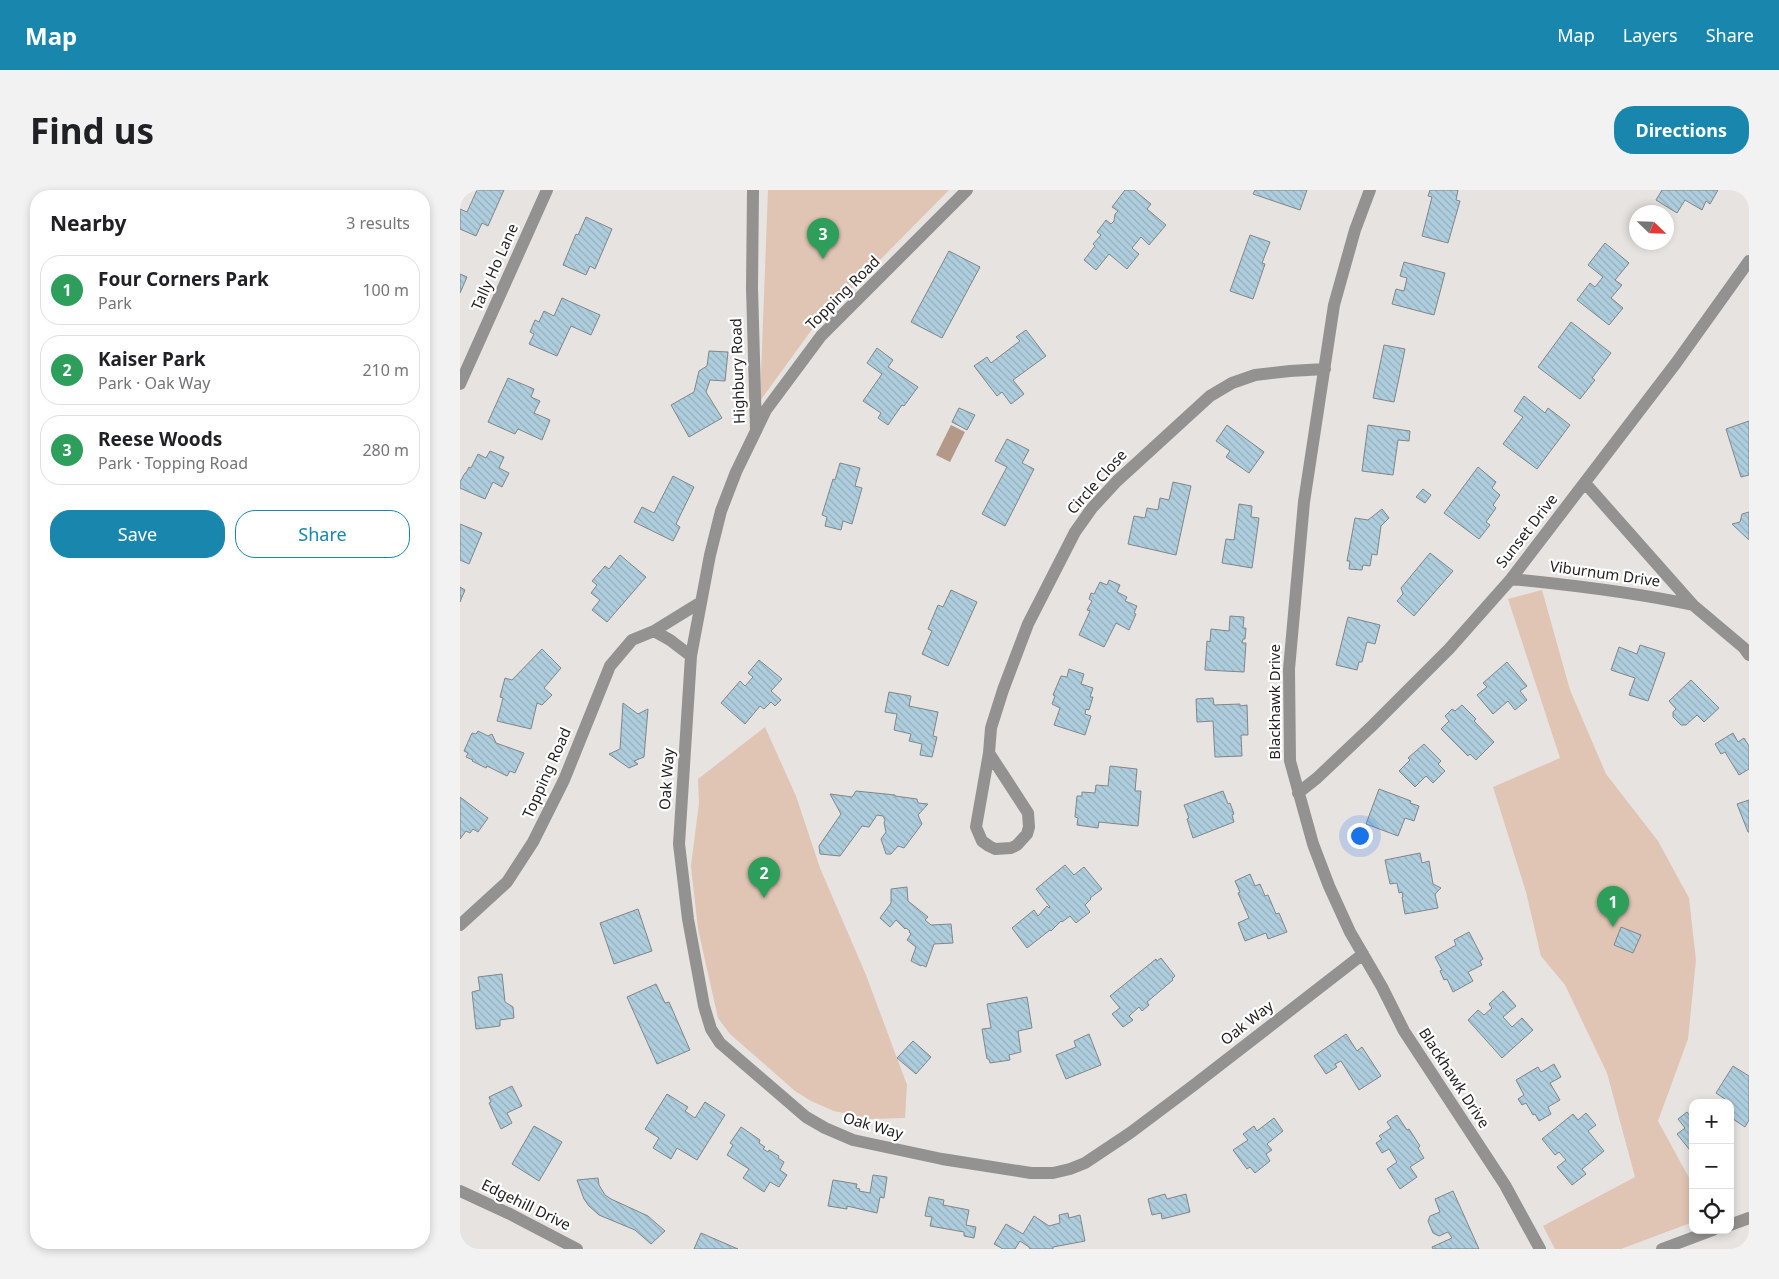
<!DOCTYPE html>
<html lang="en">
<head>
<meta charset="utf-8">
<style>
  :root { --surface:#fff; --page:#f2f2f2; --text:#202124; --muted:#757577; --line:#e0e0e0; --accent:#1886ad }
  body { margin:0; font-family:"Noto Sans",sans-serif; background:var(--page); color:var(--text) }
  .controls { position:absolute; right:15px; bottom:15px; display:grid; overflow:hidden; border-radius:10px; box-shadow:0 2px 8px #0003 }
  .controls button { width:45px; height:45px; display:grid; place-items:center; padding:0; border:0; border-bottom:1px solid var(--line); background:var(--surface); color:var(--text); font:25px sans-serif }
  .compass { position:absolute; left:1169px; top:15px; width:45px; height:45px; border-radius:50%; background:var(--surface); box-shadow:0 2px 8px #0003; rotate:113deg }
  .you { position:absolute; left:899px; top:645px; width:18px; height:18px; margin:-12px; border:4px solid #fff; border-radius:50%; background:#1a73e8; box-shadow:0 0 0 8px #1a73e833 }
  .badge { display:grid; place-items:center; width:32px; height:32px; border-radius:50%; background:var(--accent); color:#fff; font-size:16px; font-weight:700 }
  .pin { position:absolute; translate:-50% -41px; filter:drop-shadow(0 1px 2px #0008) }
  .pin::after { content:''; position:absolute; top:26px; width:18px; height:15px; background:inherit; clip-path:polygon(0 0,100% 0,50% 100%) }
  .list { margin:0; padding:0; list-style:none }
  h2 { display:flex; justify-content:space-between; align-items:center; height:65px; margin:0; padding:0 20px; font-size:21px }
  h2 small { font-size:16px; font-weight:400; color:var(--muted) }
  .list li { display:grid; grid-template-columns:32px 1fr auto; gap:15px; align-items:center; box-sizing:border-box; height:70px; margin:0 10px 10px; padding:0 10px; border:1px solid var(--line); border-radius:20px }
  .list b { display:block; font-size:19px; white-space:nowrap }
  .list p { margin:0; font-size:16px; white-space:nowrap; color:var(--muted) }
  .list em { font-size:16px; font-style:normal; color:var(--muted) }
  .actions { display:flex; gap:10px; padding:15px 20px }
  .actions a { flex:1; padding:11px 0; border:1px solid var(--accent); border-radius:20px; text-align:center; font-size:18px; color:var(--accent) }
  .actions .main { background:var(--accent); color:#fff }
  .icon { flex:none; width:28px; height:28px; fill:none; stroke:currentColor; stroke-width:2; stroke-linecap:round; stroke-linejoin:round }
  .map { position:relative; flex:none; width:1289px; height:1059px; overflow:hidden; border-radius:20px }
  header { display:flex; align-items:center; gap:30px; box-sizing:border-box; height:70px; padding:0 25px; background:var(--accent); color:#fff }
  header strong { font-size:24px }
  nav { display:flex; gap:28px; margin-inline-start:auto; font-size:18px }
  .intro { display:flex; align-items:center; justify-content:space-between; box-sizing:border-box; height:120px; padding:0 30px }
  h1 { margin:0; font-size:35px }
  .button { padding:12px 22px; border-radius:20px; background:var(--accent); color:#fff; font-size:18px; font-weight:700 }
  main { display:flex; gap:30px; padding:0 30px }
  aside { flex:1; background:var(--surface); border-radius:20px; box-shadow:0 2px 8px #0003 }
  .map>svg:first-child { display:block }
  .park { fill:#e0c5b4 }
  .water { fill:#b49988 }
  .building { fill:url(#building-back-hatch); stroke:#818688 }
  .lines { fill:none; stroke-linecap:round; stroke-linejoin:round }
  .minor { stroke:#949291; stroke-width:12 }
  .labels { text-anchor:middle; stroke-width:4.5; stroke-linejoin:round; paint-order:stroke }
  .street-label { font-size:15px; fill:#201f1e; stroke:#fff }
</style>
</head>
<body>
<header>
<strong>Map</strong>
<nav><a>Map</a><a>Layers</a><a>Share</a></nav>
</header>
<div class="intro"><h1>Find us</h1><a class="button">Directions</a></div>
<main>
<aside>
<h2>Nearby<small>3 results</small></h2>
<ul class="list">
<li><span class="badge" style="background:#2e9e5b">1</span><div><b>Four Corners Park</b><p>Park</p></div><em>100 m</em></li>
<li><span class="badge" style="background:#2e9e5b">2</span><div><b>Kaiser Park</b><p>Park · Oak Way</p></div><em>210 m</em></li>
<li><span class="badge" style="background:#2e9e5b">3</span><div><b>Reese Woods</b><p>Park · Topping Road</p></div><em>280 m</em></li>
</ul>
<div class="actions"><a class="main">Save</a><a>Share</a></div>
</aside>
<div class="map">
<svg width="1289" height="1059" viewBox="0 0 1289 1059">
  <defs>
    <pattern id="building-back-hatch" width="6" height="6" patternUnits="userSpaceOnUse" patternTransform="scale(1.25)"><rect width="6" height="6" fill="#aecddd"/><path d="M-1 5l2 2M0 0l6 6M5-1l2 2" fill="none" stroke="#95b0bd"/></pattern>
  </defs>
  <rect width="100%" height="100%" fill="#e7e3e1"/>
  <path class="park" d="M308 0H489L353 138 300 211Z
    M1082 400 1110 500 1146 584 1198 651 1229 708 1236 770 1228 849 1198 931 1233 995V1032L1161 1059H1095L1083 1036 1175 987 1147 883 1105 795 1081 766 1066 702 1033 597 1100 568 1048 409Z
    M305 537 336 606 360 678 406 785 447 895 445 928 411 929 374 921 351 911 335 901 270 844 258 828 238 739 231 676 239 613 238 589Z"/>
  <path class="water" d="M491 235 505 242 490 272 476 265Z"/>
  <path class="building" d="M17 0H44L28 36 22 33 16 46 0 39V19L7 22Z
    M665 0H674L691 14 687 19 706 35 689 55 681 47 672 58 679 64 667 79 649 64 636 80 624 70 635 56 633 54 641 45 637 42 646 30 651 34 654 31 655 24 658 21 652 17Z
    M795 0H847L840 20 793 4Z
    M970 0H998L996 10 1000 11 988 53 962 46 972 7 968 6Z
    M1202 0H1258L1250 14 1246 11 1242 20 1225 10 1217 23 1196 10Z
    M126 27 152 39 135 79 130 76 126 85 103 75 116 44 118 45Z
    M790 45 810 52 802 73 805 74 793 109 770 101Z
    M1145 53 1169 73 1155 90 1162 95 1151 108 1163 118 1149 135 1117 110 1130 93 1135 97 1143 87 1128 75Z
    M489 61 520 77 482 148 451 132Z
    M944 72 985 83 974 125 932 114 936 99 944 101 947 88 940 86Z
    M0 84 7 87 0 103Z
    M102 108 140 125 131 145 111 136 97 166 69 154 74 144 70 142 75 130 79 132 84 121 94 126Z
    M1111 132 1151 163 1132 188 1135 190 1120 209 1078 177Z
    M566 140 586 166 553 190 564 204 551 214 542 202 537 206 514 176 527 167 531 173 560 151 556 147Z
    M924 155 945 159 934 212 913 208Z
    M417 158 433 170 428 177 458 197 444 216 442 215 428 235 418 228 421 223 403 211 422 184 407 173Z
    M249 161 268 162 265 191 250 190 246 202 262 228 229 247 211 215 234 202 239 181 247 176Z
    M48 188 74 199 71 207 80 211 74 223 90 230 82 250 58 239 55 244 28 232Z
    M1064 206 1085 223 1088 218 1110 235 1077 279 1043 254 1063 227 1054 221Z
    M499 218 515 225 507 240 492 232Z
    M1289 231V285L1281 287 1266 239Z
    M767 235 804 262 789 283 766 267 770 261 756 251Z
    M908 235 950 241 949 251 938 250 933 285 902 281Z
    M547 249 569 260 562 273 574 279 545 336 522 324 547 277 535 271Z
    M30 261 44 267 39 278 49 283 42 297 33 292 25 309 0 298V292L5 283H6L9 277 11 278 18 264 26 268Z
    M380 273 400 278 395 296 402 298 392 334 383 331 381 340 365 336 367 327 362 325 373 289 375 290Z
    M1018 277 1036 292 1032 298 1040 305 1033 315 1036 318 1026 332 1030 335 1019 349 984 323Z
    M213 286 234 297 216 334 220 337 213 351 174 332 182 317 194 323Z
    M713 292 731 296 716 365 668 354 674 326 685 328 687 318 698 320 700 308 709 310Z
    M963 299 971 305 965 313 956 307Z
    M779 314 792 316 791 327 799 328 792 378 762 373 766 349 774 350Z
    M922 319 929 328 921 336 917 365 912 364 910 376 903 375 902 380 889 379 890 371H887L895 328 908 330Z
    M1289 322V350L1272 334 1280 332 1282 324Z
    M0 334 22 343 9 374 0 370Z
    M970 363 993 381 954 426 937 411 943 404 941 398Z
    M160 365 186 387 147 432 132 420 140 410 131 403 137 395 132 391 145 376 149 379Z
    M649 390 660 395 657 402 667 407 665 411 677 416 674 423 676 424 669 440 656 433 644 457 619 445 630 421 627 420 632 411 629 409 631 403 634 404 640 392 647 395Z
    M0 397 5 400 0 412Z
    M491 400 517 412 488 476 462 464 472 441 468 439 478 415 483 417Z
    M770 426 784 427 783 438H786L785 449H783L782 453H786L784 482 745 480 747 451 750 452 751 439 769 441Z
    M888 427 920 435 915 454 907 452 902 472H899L897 480 876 475Z
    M1180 455 1205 463 1188 511 1169 505 1175 488 1151 480 1159 457 1177 464Z
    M82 459 101 478 84 498 92 505 82 515 77 513 71 539 37 531 43 508 40 507 45 488 52 490Z
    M299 470 322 489 311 501 321 510 315 516 311 512 304 519 300 516 285 534 261 513 280 491 285 496 293 487 288 483Z
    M1047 472 1067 496 1060 501 1067 510 1055 520 1048 511 1033 524 1017 505 1027 497 1023 493Z
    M609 479 624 484 621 494 633 498 630 507H633L629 520 626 519 625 524 631 526 625 545 594 535 600 518 592 514 595 506 593 505 601 486 607 487Z
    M1231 490 1259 518 1244 532 1237 525 1226 535H1221L1213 527V522L1216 519 1209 511Z
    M429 502 451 506 449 516 478 522 473 546 477 547 472 567 460 565 462 554 449 551 451 544 434 540 437 524 425 522Z
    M753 508 754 515 780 514V516L787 515 788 545H781L782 566 755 567 753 531 737 532 736 509Z
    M163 513 178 524 188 519 184 567 174 571 178 574 169 578 149 564 160 559Z
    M1002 515 1016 529 1014 531 1034 552 1016 570 1010 564 1008 566 981 539 989 531 985 526 992 519 995 521Z
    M18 541 28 546 32 544 36 553 64 563 55 583 50 581 47 586 27 576 26 578 12 571 13 570 6 567 8 563 4 561 12 543 16 544Z
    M1273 543 1278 552 1284 548 1289 556V579L1279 585 1265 562 1261 564 1255 554Z
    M964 554 981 571 978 574 985 581 973 593 966 586 955 597 939 581 950 570 948 568Z
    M650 576 677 579 675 601H681L678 636 639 632 638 638 617 635 618 628 615 627 617 606H622V602L635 603 636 595 648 596Z
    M919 599 951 611 950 613 959 616 954 631 945 628 938 646 906 634Z
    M396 601 435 605V606L457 609 458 613 468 614 458 625 462 634 444 658 438 656 431 664H426L421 649 426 642 424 633 425 630 423 626 417 625 409 637 402 636 380 666 360 664 359 656 381 624 370 604 392 607Z
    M763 601 768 614 770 613 774 624 772 625 774 632 733 648 727 629 729 628 724 615Z
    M0 607 28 628 18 642 13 639 10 643 6 641 0 649Z
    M1289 610V642H1288L1277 614Z
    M960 663 962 673 969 671 973 694 981 698 975 704 978 718 945 724 942 707H943L942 702 939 703 937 693 930 694 925 670Z
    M605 675 614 685 624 677 642 699 630 708 631 709 625 715 630 722 616 733 610 726 602 732 601 731 591 741 590 740 567 758 552 738 574 720 578 726 587 716 589 718 590 717 576 699Z
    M790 684 795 696 800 694 805 706 808 705 816 724 819 723 827 742 808 749 806 743 785 751 778 733 789 728 778 703 780 702 775 691Z
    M447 697 448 711 468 727 465 730 471 735 491 734 493 753 474 754 466 777 462 775 461 776 451 771 456 757 447 750 451 744 449 742 450 741 446 738 445 739 436 730 430 737 420 728 431 713V699Z
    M178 719 192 761 154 774 140 733Z
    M1161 737 1181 745 1173 763 1154 755Z
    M1009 742 1023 769 1020 771 1022 775 1008 782 1013 791 993 802 987 789 984 790 980 781 982 780 975 767 996 755 994 750Z
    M701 768 715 786 712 789 713 790 687 812 689 815 682 821 679 817 669 826 673 830 663 837 652 824 660 818 650 806 696 769 697 771Z
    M42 784 45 812 53 817 54 828 40 830V836L16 839 12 802 20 800 18 787Z
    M196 794 205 813 209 812 230 860 197 874 167 807Z
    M1043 801 1056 816 1043 827 1052 837 1062 828 1073 840 1042 868 1008 830 1018 820 1024 825 1032 818 1029 814Z
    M567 807 572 838 558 841 561 862 549 865 550 870 530 873 529 869H527L522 839 531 838 527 814Z
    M629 844 641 875 606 889 596 865 616 857 614 851Z
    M886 844 897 861 902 857 921 886 899 900 881 871 875 874 877 877 866 884 854 866Z
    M453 851 471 867 456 884 437 868Z
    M1094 874 1101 887 1090 893 1100 910 1088 917 1091 924 1079 931 1075 924 1073 925 1066 913 1062 915 1058 909 1064 905 1056 890 1078 877 1081 882Z
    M1273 876 1289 886V930L1285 937 1270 927V913H1263L1265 909 1256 903Z
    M52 896 62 916 47 923 52 933 41 939 29 913 31 912 29 907Z
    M207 904 228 917 225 921 235 928 245 912 265 925 237 970 217 958 211 969 193 958 199 948 185 939Z
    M1227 922 1233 930V964L1217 944 1225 938 1218 929Z
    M1126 923 1136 935 1128 941 1144 961 1122 979 1126 984 1112 995 1097 977 1106 970 1099 962 1095 965 1082 949 1113 924 1118 930Z
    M937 925 947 940 949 939 960 956 958 958 964 968 950 977 957 987 940 999 927 979 937 972 929 959 922 963 916 953 922 949 919 946 931 938 927 932Z
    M814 928 823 941 807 954 812 960 806 964 810 971 795 983 790 977 787 979 773 960 788 950 783 944 794 936 797 941Z
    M74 936 102 952 79 991 52 974Z
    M281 937 300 950 299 953 305 957 303 959 308 962 309 960 319 966 318 968 324 972 320 980 327 985 319 997 310 992 304 1002 283 988 289 979 267 965 273 955 270 953Z
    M413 985 427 987 424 1008 420 1007 417 1023 387 1016V1019L368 1016 373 990 397 994 396 998 400 999 399 1001 410 1003Z
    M138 988 139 995 145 1005 151 1009 188 1026 205 1041 191 1054 175 1040 139 1025 129 1016 124 1009 117 990Z
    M993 1001 1019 1059H973L972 1057 992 1048 988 1042 979 1046 973 1043 968 1031 970 1026 980 1022 975 1009Z
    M705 1004 707 1009 726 1004 730 1022 702 1029 701 1023 692 1025 688 1009Z
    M469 1007 484 1010 483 1015 509 1020 506 1035 516 1037 514 1048 504 1046V1042L470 1036 472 1027 465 1026Z
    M608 1023 609 1028 620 1025 625 1051 593 1057V1059H570L569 1057 560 1051 555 1059H543L534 1054 546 1034 563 1044 574 1026 589 1036 600 1033 599 1025Z
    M241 1043 278 1059H234Z"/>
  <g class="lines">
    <path class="minor" d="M293 0 292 98 296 240
      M507 0 361 146 306 220 276 282 261 321 250 365 231 466 219 654 228 729 244 816 251 839 260 853 346 927 365 938 393 950 482 969 571 983H593L610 979 625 973 670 943 734 895 903 764
      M910 0 895 40 874 115 844 312 829 479 830 571 853 654 869 696 890 742 922 797 944 841 1045 995 1080 1059
      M0 194 87 0
      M1125 293 1233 415 1284 458 1289 465
      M1051 389C1112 395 1173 402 1233 415
      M194 441 210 450 231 466
      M529 563 568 623 569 637 567 644 557 655 551 658 535 659 529 656 522 651 516 637 529 563 531 538 543 500 568 434 615 342 632 318 657 291 750 206 772 193 795 185 830 181 865 179
      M838 603 857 588 913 535 989 459 1051 389 1216 173 1289 71
      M0 735 47 692 73 652 104 590 150 476 172 450 194 441 241 412
      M0 1001 50 1024 117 1059
      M1270 1035 1289 1028
      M1202 1059 1253 1040"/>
  </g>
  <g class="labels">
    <g class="street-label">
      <text transform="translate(35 77) rotate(-66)" y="5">Tally Ho Lane</text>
      <text transform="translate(383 103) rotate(-45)" y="5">Topping Road</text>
      <text transform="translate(278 181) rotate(-92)" y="5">Highbury Road</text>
      <text transform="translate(637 292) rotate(-48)" y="5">Circle Close</text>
      <text transform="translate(1067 341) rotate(-52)" y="5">Sunset Drive</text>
      <text transform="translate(1145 384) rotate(8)" y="5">Viburnum Drive</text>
      <text transform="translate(815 512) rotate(-90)" y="5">Blackhawk Drive</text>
      <text transform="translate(87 583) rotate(-66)" y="5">Topping Road</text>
      <text transform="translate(207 589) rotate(-86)" y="5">Oak Way</text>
      <text transform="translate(787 833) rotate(-38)" y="5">Oak Way</text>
      <text transform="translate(994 888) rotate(57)" y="5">Blackhawk Drive</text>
      <text transform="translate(413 936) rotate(16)" y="5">Oak Way</text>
      <text transform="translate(66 1015) rotate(26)" y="5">Edgehill Drive</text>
    </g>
  </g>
</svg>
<div class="controls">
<button>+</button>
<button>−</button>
<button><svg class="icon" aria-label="locate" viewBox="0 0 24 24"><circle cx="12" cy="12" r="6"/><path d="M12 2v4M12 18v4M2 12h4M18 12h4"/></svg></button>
</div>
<svg class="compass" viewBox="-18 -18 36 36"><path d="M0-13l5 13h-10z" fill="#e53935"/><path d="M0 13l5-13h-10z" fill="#757577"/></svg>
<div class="you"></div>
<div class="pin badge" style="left:1153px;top:737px;background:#2e9e5b">1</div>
<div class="pin badge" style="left:304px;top:708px;background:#2e9e5b">2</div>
<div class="pin badge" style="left:363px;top:69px;background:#2e9e5b">3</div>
</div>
</main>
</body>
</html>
